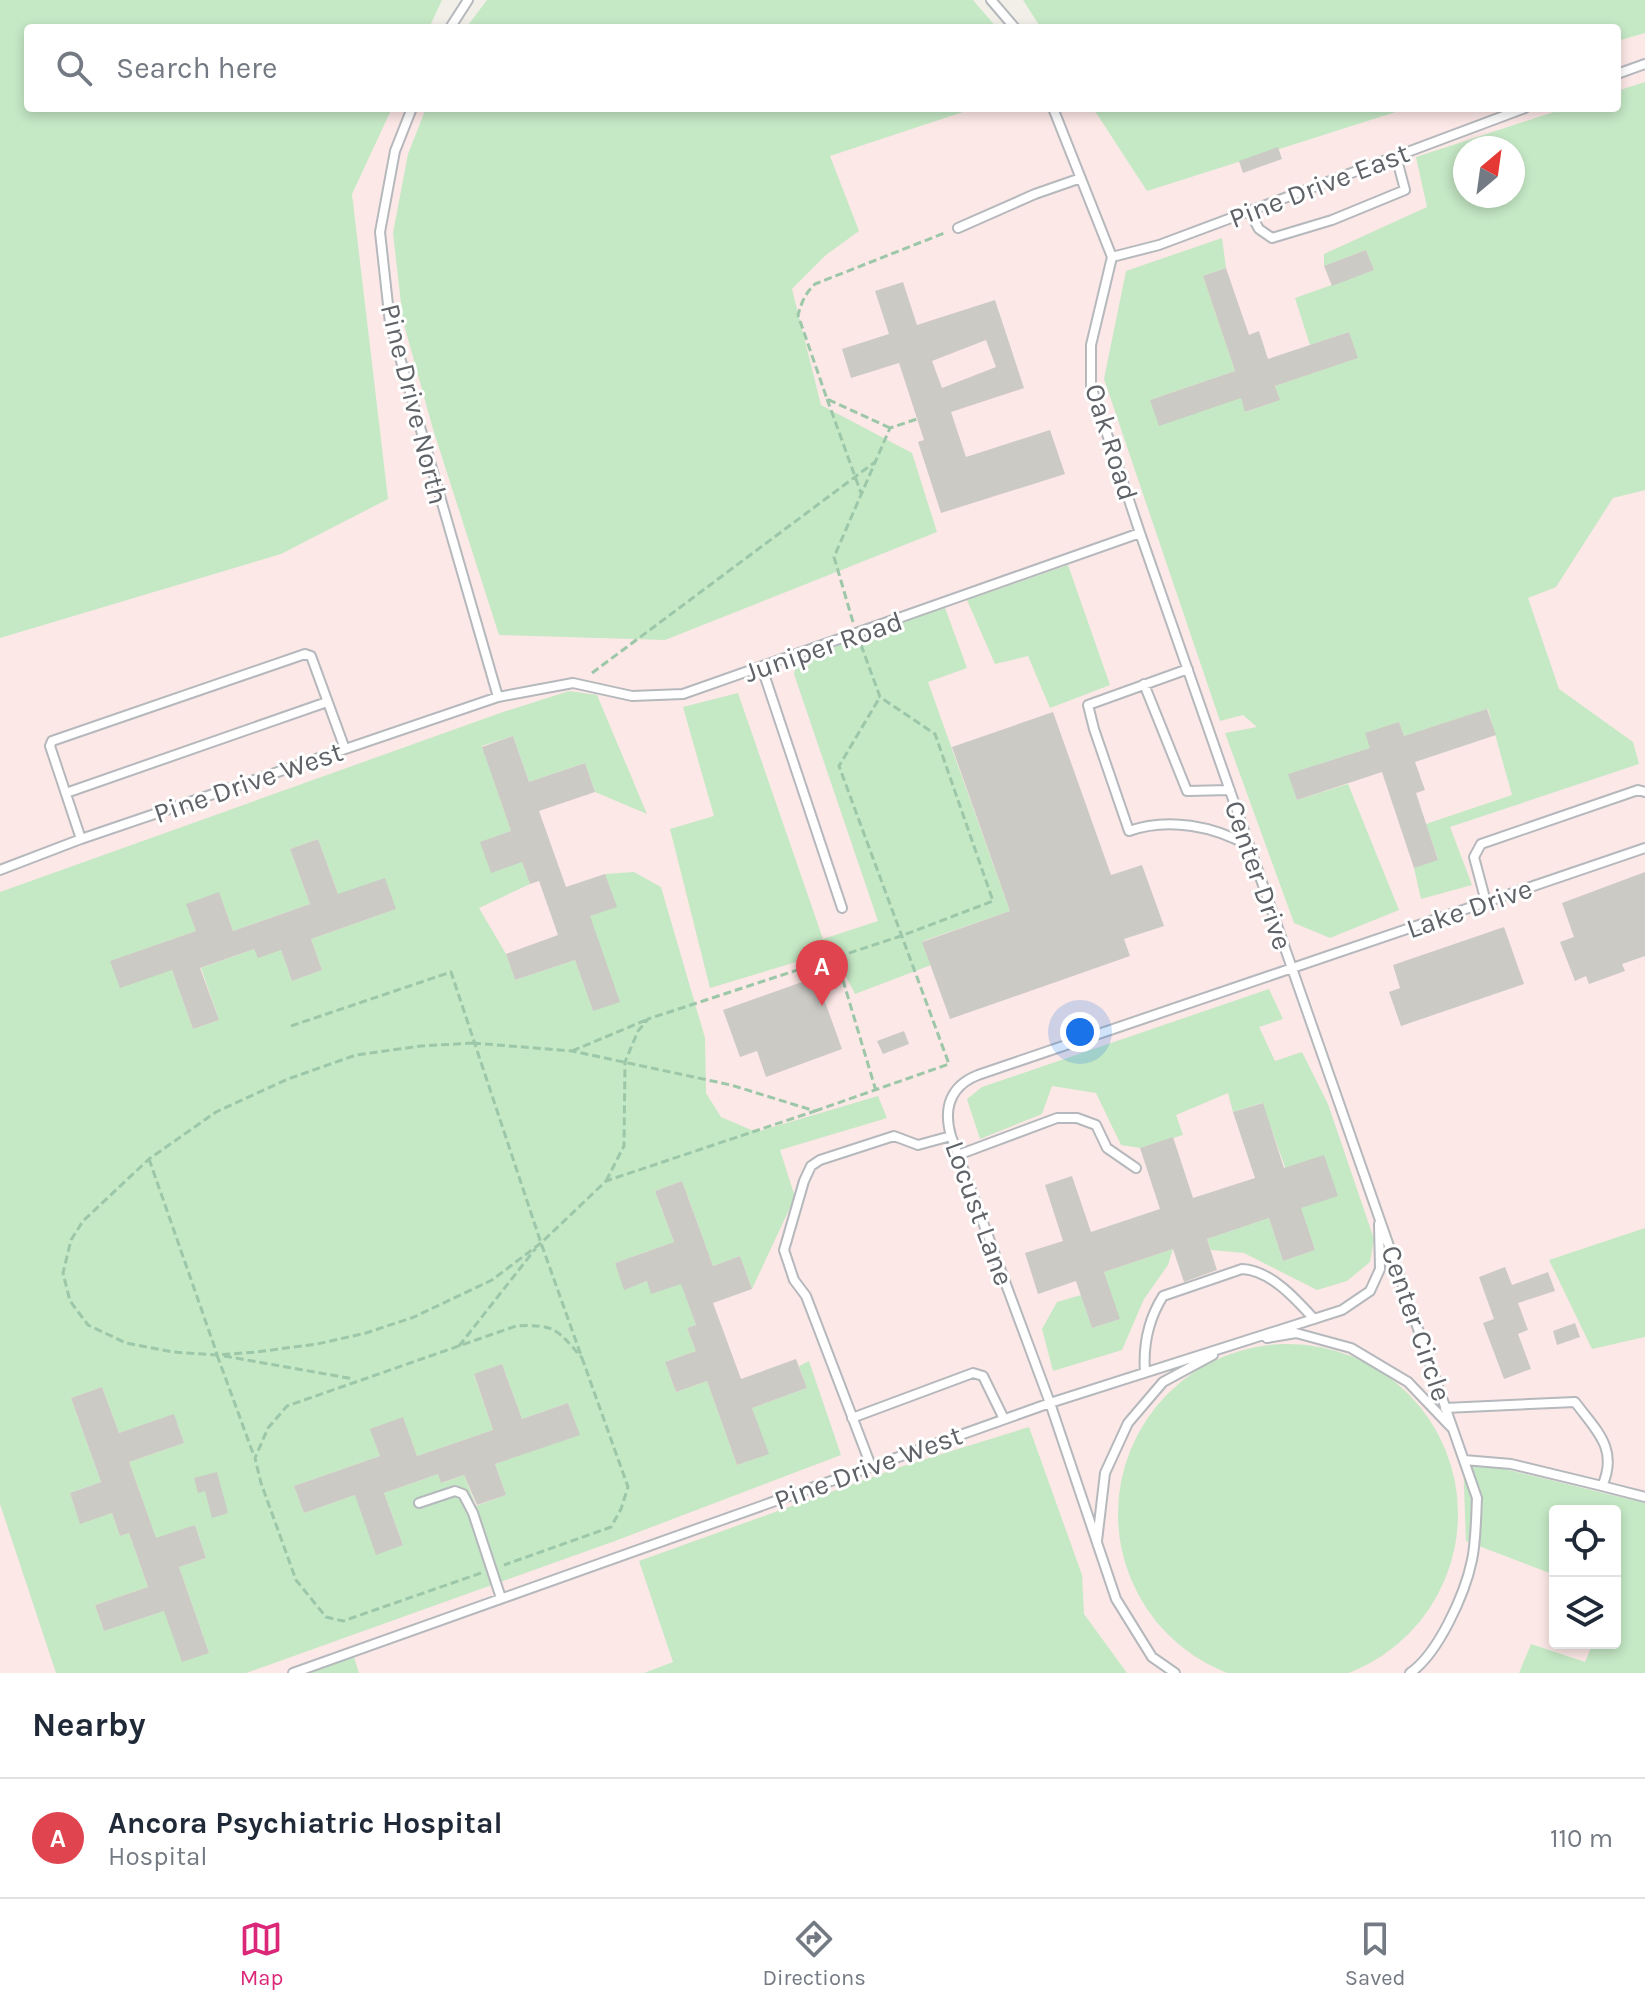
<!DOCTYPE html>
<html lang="en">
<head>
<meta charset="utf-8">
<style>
  :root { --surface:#fff; --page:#f6f6f7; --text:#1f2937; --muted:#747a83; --line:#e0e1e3; --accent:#db2777 }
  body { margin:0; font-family:Karla,sans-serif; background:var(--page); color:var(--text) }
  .controls { position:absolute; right:24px; bottom:24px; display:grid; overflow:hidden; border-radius:8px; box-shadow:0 4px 12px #0003 }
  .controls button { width:72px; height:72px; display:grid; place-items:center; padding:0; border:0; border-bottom:2px solid var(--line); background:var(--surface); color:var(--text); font:40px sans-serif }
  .compass { position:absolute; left:1453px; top:136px; width:72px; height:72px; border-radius:50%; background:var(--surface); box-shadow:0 4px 12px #0003; rotate:29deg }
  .you { position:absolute; left:1080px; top:1032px; width:28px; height:28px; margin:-20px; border:6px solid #fff; border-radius:50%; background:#1a73e8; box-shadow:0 0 0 12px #1a73e833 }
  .badge { display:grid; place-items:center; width:52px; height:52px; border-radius:50%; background:var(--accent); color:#fff; font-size:26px; font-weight:700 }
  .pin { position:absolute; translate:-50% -66px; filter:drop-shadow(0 2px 4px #0008) }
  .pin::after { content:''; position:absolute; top:42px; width:28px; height:24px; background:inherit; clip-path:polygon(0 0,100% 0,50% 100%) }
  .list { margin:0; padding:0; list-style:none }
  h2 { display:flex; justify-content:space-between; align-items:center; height:104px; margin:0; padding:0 32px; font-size:34px }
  h2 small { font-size:26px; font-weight:400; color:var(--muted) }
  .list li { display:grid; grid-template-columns:52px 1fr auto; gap:24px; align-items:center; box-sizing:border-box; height:120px; padding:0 32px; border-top:2px solid var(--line) }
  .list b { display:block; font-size:30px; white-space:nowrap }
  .list p { margin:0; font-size:26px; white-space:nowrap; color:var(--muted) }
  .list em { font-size:26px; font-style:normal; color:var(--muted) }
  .icon { flex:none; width:44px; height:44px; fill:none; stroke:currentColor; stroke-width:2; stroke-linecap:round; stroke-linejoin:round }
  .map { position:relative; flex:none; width:1645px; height:1673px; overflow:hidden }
  .search { position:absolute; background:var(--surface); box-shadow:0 4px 12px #0003; left:24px; right:24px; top:24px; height:88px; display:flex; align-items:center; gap:20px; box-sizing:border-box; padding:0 28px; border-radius:8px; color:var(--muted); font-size:30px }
  .sheet { height:224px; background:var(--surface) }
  nav { display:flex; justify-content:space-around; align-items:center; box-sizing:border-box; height:112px; border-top:2px solid var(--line); background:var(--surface); font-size:22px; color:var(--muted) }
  nav a { display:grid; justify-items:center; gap:4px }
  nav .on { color:var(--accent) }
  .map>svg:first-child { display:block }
  .medical { fill:#fce8e6; fill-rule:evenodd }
  .green { fill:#c5e8c5; fill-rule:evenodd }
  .building { fill:#cccac5; fill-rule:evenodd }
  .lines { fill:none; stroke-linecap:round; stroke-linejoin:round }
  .service-casing { stroke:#b5b8bc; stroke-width:12 }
  .path { stroke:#9cc7a9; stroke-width:3; stroke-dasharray:8 4; stroke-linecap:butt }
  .service { stroke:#fff; stroke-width:8 }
  .labels { text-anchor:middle; stroke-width:6; stroke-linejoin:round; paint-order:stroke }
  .street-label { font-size:28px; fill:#5f6368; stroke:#fff }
</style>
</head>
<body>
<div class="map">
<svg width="1645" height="1673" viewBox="0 0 1645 1673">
  <rect width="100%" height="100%" fill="#f1efe8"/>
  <path class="medical" d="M0 24 28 28V108L388 499 352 194 392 108H1093L1147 191 1408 108H1617V41L1645 33V1503L1464 1459 1466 1541 1555 1575V1643H1593L1585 1662 1532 1644 1519 1673H1127L1084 1614 769 1673H0ZM1465 148H1513V196H1465Z"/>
  <path class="green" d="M0 0H442L429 28H28V108H392L352 194 388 499 281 554 0 638Z
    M487 0H973L997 28H466Z
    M1023 0H1645V33L1617 41V28H1041Z
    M1645 82V490L1613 498 1556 587 1528 598 1559 689 1633 742 1639 764 1450 827 1472 885 1421 899 1414 868 1438 859 1426 824 1512 795 1488 709 1404 736 1399 722 1370 748 1289 774 1297 800 1348 784 1399 910 1330 938 1294 923 1225 733 1257 727 1243 715 1220 721 1104 379 1126 271 1222 238 1226 268 1203 276 1235 371 1150 400 1241 398 1246 412 1279 400 1275 386 1357 358 1349 332 1310 345 1295 298 1374 270 1366 250 1324 266V254L1427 207 1416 157 1566 108H1617V91ZM1465 148H1513V196H1465Z
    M426 108H975L830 156 859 231 826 255 792 289 821 405 912 453 937 532 665 640 499 635 433 429 403 321 393 233 408 154Z
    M1093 108H1408L1147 191Z
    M1068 565 1110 685 1050 708 1028 656 995 664 967 600Z
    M944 605 967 668 928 682 1010 911 923 941 931 965 855 994 833 951 710 988 670 829 714 816 683 707 738 693 823 939 878 921 794 674 797 661Z
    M569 691 597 695 647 814 595 792 585 763 529 782 513 736 482 746 511 831 481 842 522 862 530 884 479 908 506 954 515 980 575 960 593 1011 590 916 616 906 605 874 634 872 661 887 705 1038 706 1093 721 1117 756 1132 878 1096 887 1118 780 1150 795 1197 752 1289 740 1256 713 1266 682 1181 655 1191 674 1242 615 1263 625 1289 677 1271 696 1325 687 1328 696 1351 665 1362 676 1392 707 1381 737 1465 768 1454 752 1408 807 1388 799 1366 809 1361 841 1455 615 1541 246 1673H56L0 1504V892L503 712ZM318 839 338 894 396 909 311 939 322 970 292 981 281 950 254 949 201 968 219 1020 193 1029 172 970 111 961 196 931 219 893 233 931 310 904 290 849ZM502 1364 522 1419 568 1403 579 1434 495 1464 506 1495 476 1506 464 1475 442 1483 438 1474 384 1493 403 1545 355 1495 304 1513 294 1486 380 1456 371 1429 403 1418 417 1456 493 1430 474 1375ZM102 1387 119 1433 174 1415 184 1443 129 1462 156 1539 195 1525 206 1558 179 1567 209 1653 164 1611 104 1631 95 1605 148 1587 129 1533 120 1536 112 1513 80 1523 70 1493 101 1482 71 1398Z
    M1269 989 1283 1019 1259 1027 1275 1061 1302 1052 1328 1104 1374 1239 1370 1262 1347 1281 1317 1290 1244 1253 1211 1250 1207 1239 1269 1218 1283 1261 1315 1250 1262 1103 1233 1112 1228 1093 1176 1115 1183 1135 1140 1148 1121 1145 1096 1093 1052 1086 1042 1114 980 1139 967 1099 982 1087Z
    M1645 1228V1337L1592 1349 1549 1260Z
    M1173 1249 1168 1265 1144 1299 1122 1350 1053 1371 1042 1329 1057 1302 1081 1295 1092 1328 1119 1319 1104 1272Z
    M1118 1514a170 170 0 1 1 340 0a170 170 0 1 1-340 0Z
    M1029 1427 1082 1575 1084 1614 1127 1673H644L673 1662 639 1561 903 1466Z
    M1463 1459 1645 1503V1673H1519L1531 1644 1585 1662 1593 1643H1615V1511H1555V1575L1466 1541Z
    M354 1657 359 1673H308Z"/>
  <path class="building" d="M1278 147 1282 159 1243 173 1239 161Z
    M1366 250 1374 270 1332 286 1324 266Z
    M1226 268 1249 335 1259 331 1268 359 1349 332 1358 358 1275 386 1280 400 1245 412 1241 398 1159 426 1150 400 1235 371 1203 276Z
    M903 282 917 325 995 300 1024 388 951 412 966 457 1050 430 1065 474 941 513 918 442 924 440 899 363 851 378 842 349 889 334 875 291ZM986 340 996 367 942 388 932 361Z
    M1487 709 1496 735 1415 762 1425 790 1416 793 1438 860 1414 868 1382 772 1297 800 1288 774 1370 748 1365 733 1399 722 1404 736Z
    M1053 712 1111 875 1142 865 1164 926 1124 939 1130 956 950 1019 922 942 1010 911 952 747Z
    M513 736 529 782 585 763 595 792 539 811 566 887 605 874 617 907 590 916 620 1002 593 1011 575 960 515 980 506 954 558 935 539 881 530 884 522 862 491 873 480 842 511 831 482 747Z
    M318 839 338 894 385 878 396 909 311 939 322 970 292 981 281 950 258 958 254 949 200 968 219 1020 193 1029 172 970 120 988 110 961 196 931 186 904 219 892 233 931 310 904 290 849Z
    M1645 872V956L1622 964 1625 971 1589 984 1586 976 1575 981 1560 942 1574 937 1562 903Z
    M1504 927 1524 984 1401 1026 1389 992 1400 988 1393 965Z
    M816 977 842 1049 766 1077 757 1051 740 1057 723 1010Z
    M904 1031 909 1044 883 1054 877 1041Z
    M1263 1103 1284 1168 1324 1155 1338 1196 1301 1208 1315 1250 1283 1261 1269 1218 1207 1239 1217 1270 1184 1282 1173 1249 1104 1272 1120 1319 1092 1328 1076 1281 1038 1294 1025 1253 1063 1241 1045 1185 1072 1176 1091 1232 1160 1209 1140 1148 1173 1137 1193 1198 1255 1178 1233 1112Z
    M682 1181 713 1266 740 1256 752 1289 713 1303 741 1379 796 1359 807 1388 752 1408 769 1454 737 1465 707 1381 676 1392 665 1362 696 1351 687 1328 696 1325 681 1284 651 1294 647 1281 624 1290 615 1263 674 1242 655 1191Z
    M1505 1267 1512 1285 1548 1272 1555 1291 1518 1303 1528 1330 1518 1334 1531 1369 1504 1379 1483 1323 1494 1319 1479 1277Z
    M1575 1323 1580 1337 1557 1345 1553 1331Z
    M502 1364 522 1419 568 1403 580 1435 495 1464 506 1495 477 1505 464 1475 441 1483 438 1474 384 1493 403 1545 376 1555 355 1495 304 1513 294 1486 380 1456 370 1429 403 1417 417 1456 493 1430 474 1374Z
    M102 1387 119 1433 174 1414 184 1443 129 1462 156 1538 195 1525 206 1558 179 1567 209 1653 182 1662 164 1611 104 1631 95 1605 148 1587 129 1533 120 1536 112 1513 80 1524 70 1493 101 1482 71 1398Z
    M217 1472 228 1513 212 1518 205 1491 198 1493 194 1478Z"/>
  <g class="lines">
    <g class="service-casing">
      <path id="service" d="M991 0 1015 28
        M450 28 468 0
        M1617 74 1645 64
        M412 108 395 151 380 232 390 323 498 697
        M1053 108 1112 257
        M1249 211 1259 229 1272 238 1332 220 1405 190 1396 156
        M958 228 1035 194 1081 178
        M1112 257 1091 345V386L1140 533 1477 1498C1476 1518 1476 1541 1472 1560 1465 1594 1438 1654 1410 1673
        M1112 257 1159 245 1525 108
        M762 668 842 908
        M1188 669 1088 705 1094 729 1129 831C1168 817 1214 826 1249 846
        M1144 684 1187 791 1230 790
        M66 793 327 702
        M81 839 50 746 52 741 305 654 311 656 345 749
        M0 870 81 839 498 697 573 683 632 696 683 694 1140 533
        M1486 902 1474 857 1481 844 1638 790 1645 792
        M958 1155 1057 1118H1077L1096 1125 1107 1148 1136 1168
        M1267 1338 1296 1333 1351 1348 1408 1382 1451 1427
        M1145 1372C1143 1345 1148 1320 1163 1296L1242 1269C1270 1270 1296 1299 1314 1319
        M1445 1408 1575 1402C1596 1430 1619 1449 1602 1486L1511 1464 1464 1460
        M852 1418 973 1373 983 1376 1004 1419
        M871 1466 806 1296 794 1280 784 1250 804 1181 811 1166 820 1160 894 1136 918 1145 951 1136
        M1602 1486 1645 1497
        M419 1503 455 1491 463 1494 473 1513 501 1598
        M1097 1541 1105 1473 1128 1423 1163 1382 1213 1355
        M293 1673 1050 1403 1342 1310 1370 1291 1380 1269 1379 1224
        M1175 1673 1152 1657 1116 1599 1050 1403 951 1136C943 1108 950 1086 978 1075L1645 848"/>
    </g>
    <path class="path" d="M827 399 861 493
      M890 428 827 399 798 315C802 301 805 294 815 284L947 232
      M853 622 834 557 890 428 917 419
      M592 673 875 462
      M836 957 876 1091
      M291 1026 451 972 541 1243 628 1487 621 1509 611 1527 504 1565
      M473 1043 572 1051 731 1085 815 1111 606 1181 541 1243 492 1280 414 1317 366 1333 317 1344 256 1352 217 1355 173 1352 126 1343 88 1325 70 1301 63 1273 71 1240 83 1221 149 1159 216 1112 288 1079 356 1055 421 1046Z
      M572 1051 646 1020
      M815 1111 949 1064 839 766 880 697
      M149 1159 217 1354
      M606 1181 624 1146 625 1062 638 1031 648 1019 901 936 993 901 935 734 880 697 861 645
      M459 1346 536 1248
      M217 1355 254 1456
      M224 1356 354 1379
      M481 1573 343 1621 326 1617 296 1580 261 1483 255 1458 268 1428 287 1406 516 1326C555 1324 557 1329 582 1358"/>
    <use href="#service" class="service"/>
  </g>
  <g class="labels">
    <g class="street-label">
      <text transform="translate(1319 185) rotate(-21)" y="10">Pine Drive East</text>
      <text transform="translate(415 404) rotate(76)" y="10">Pine Drive North</text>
      <text transform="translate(1112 442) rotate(73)" y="10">Oak Road</text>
      <text transform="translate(823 646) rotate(-19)" y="10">Juniper Road</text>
      <text transform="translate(248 782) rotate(-19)" y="10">Pine Drive West</text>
      <text transform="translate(1259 875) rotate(71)" y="10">Center Drive</text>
      <text transform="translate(1469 908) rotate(-19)" y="10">Lake Drive</text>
      <text transform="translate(980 1213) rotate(70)" y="10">Locust Lane</text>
      <text transform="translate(1417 1323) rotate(71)" y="10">Center Circle</text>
      <text transform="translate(868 1467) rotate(-20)" y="10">Pine Drive West</text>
    </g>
  </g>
</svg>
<div class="controls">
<button><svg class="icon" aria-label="locate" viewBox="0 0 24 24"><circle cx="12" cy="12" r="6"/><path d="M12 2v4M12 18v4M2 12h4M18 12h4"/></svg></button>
<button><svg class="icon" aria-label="layers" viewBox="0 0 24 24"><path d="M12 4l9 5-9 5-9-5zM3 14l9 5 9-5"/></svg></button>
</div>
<svg class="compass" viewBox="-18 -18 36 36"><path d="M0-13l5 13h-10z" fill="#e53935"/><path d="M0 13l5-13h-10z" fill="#747a83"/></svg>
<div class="you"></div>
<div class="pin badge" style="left:822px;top:1006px;background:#e0444e">A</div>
<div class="search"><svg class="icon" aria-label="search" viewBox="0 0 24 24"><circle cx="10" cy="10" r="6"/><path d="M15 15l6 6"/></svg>Search here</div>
</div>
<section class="sheet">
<h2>Nearby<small></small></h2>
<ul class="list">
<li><span class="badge" style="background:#e0444e">A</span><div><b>Ancora Psychiatric Hospital</b><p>Hospital</p></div><em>110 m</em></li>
</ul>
</section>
<nav>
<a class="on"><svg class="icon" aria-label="map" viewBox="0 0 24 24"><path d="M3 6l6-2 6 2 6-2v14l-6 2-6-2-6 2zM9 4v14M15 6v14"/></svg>Map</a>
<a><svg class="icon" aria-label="directions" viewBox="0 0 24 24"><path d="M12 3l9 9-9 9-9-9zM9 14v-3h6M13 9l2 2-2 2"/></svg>Directions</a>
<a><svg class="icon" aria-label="saved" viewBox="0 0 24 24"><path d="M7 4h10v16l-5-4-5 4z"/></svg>Saved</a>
</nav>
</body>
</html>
